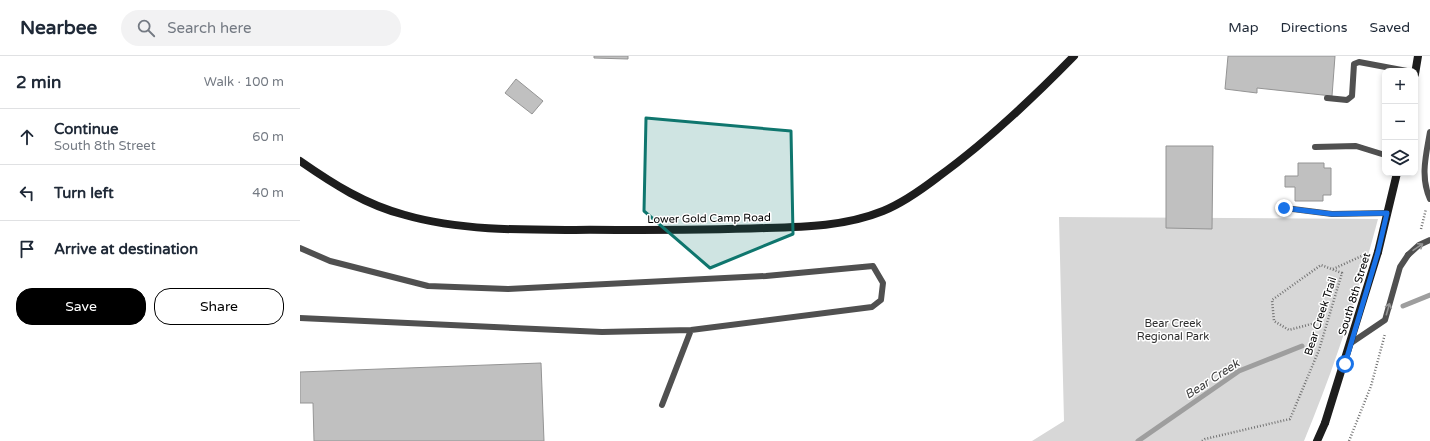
<!DOCTYPE html>
<html lang="en">
<head>
<meta charset="utf-8">
<style>
  :root { --surface:#fff; --page:#f2f2f3; --text:#1f2937; --muted:#747a83; --line:#e0e1e3; --accent:#000 }
  body { margin:0; font-family:"Varela Round",sans-serif; background:var(--page); color:var(--text) }
  .controls { position:absolute; right:12px; top:12px; display:grid; overflow:hidden; border-radius:8px; box-shadow:0 2px 6px #0003 }
  .controls button { width:36px; height:36px; display:grid; place-items:center; padding:0; border:0; border-bottom:1px solid var(--line); background:var(--surface); color:var(--text); font:20px sans-serif }
  .stop { position:absolute; width:12px; height:12px; margin:-9px; border:3px solid #1a73e8; border-radius:50%; background:#fff }
  .stop.end { background:#1a73e8; border-color:#fff; box-shadow:0 1px 4px #0008 }
  .list { margin:0; padding:0; list-style:none }
  h2 { display:flex; justify-content:space-between; align-items:center; height:52px; margin:0; padding:0 16px; font-size:17px }
  h2 small { font-size:13px; font-weight:400; color:var(--muted) }
  .list li { display:grid; grid-template-columns:26px 1fr auto; gap:12px; align-items:center; box-sizing:border-box; height:56px; padding:0 16px; border-top:1px solid var(--line) }
  .list b { display:block; font-size:15px; white-space:nowrap }
  .list p { margin:0; font-size:13px; white-space:nowrap; color:var(--muted) }
  .list em { font-size:13px; font-style:normal; color:var(--muted) }
  .actions { display:flex; gap:8px; padding:12px 16px }
  .actions a { flex:1; padding:9px 0; border:1px solid var(--accent); border-radius:16px; text-align:center; font-size:14px; color:var(--accent) }
  .actions .main { background:var(--accent); color:#fff }
  .icon { flex:none; width:22px; height:22px; fill:none; stroke:currentColor; stroke-width:2; stroke-linecap:round; stroke-linejoin:round }
  .map { position:relative; flex:none; width:1130px; height:385px; overflow:hidden }
  header { display:flex; align-items:center; gap:24px; box-sizing:border-box; height:56px; padding:0 20px; background:var(--surface); border-bottom:1px solid var(--line) }
  header strong { font-size:19px }
  nav { display:flex; gap:22px; margin-inline-start:auto; font-size:14px }
  .search { width:280px; height:36px; background:var(--page); display:flex; align-items:center; gap:10px; box-sizing:border-box; padding:0 14px; border-radius:22px; color:var(--muted); font-size:15px }
  main { display:flex }
  aside { flex:1; background:var(--surface) }
  .map>svg:first-child { display:block }
  .green { fill:#d7d7d7 }
  .lines { fill:none; stroke-linecap:round; stroke-linejoin:round }
  .stream { stroke:#9e9e9e; stroke-width:5 }
  .building { fill:#c0c0c0; stroke:#949494 }
  .path { stroke:#727272; stroke-width:2.5; stroke-dasharray:1 2; stroke-linecap:butt }
  .lane { stroke:#505050; stroke-width:6 }
  .secondary { stroke:#1d1d1d; stroke-width:8 }
  .lane-bridge { stroke:#505050; stroke-width:6 }
  .secondary-bridge { stroke:#1d1d1d; stroke-width:8 }
  .oneway { stroke:#969696 }
  .route { stroke:#1a73e8; stroke-width:5 }
  .marked { fill:#0f766e; fill-opacity:0.2; stroke:#0f766e; stroke-width:3; stroke-linejoin:round }
  .labels { text-anchor:middle; stroke-width:3; stroke-linejoin:round; paint-order:stroke }
  .street-label { font-size:11px; fill:#000; stroke:#fff }
  .park-label { font-size:11px; fill:#2e2e2e; stroke:#fff }
  .water-label { font-size:12px; font-style:italic; fill:#3f3f3f; stroke:#fff }
</style>
</head>
<body>
<header>
<strong>Nearbee</strong>
<div class="search"><svg class="icon" aria-label="search" viewBox="0 0 24 24"><circle cx="10" cy="10" r="6"/><path d="M15 15l6 6"/></svg>Search here</div>
<nav><a>Map</a><a>Directions</a><a>Saved</a></nav>
</header>
<main>
<aside>
<h2>2 min<small>Walk · 100 m</small></h2>
<ul class="list">
<li><svg class="icon" aria-label="ahead" viewBox="0 0 24 24"><path d="M12 20V5M6 11l6-6 6 6"/></svg><div><b>Continue</b><p>South 8th Street</p></div><em>60 m</em></li>
<li><svg class="icon" aria-label="left" viewBox="0 0 24 24"><path d="M17 20v-9H6M10 6l-5 5 5 5"/></svg><div><b>Turn left</b></div><em>40 m</em></li>
<li><svg class="icon" aria-label="arrive" viewBox="0 0 24 24"><path d="M6 21V4h12l-3 4 3 4H6"/></svg><div><b>Arrive at destination</b></div></li>
</ul>
<div class="actions"><a class="main">Save</a><a>Share</a></div>
</aside>
<div class="map">
<svg width="1130" height="385" viewBox="0 0 1130 385">
  <rect width="100%" height="100%" fill="#fff"/>
  <path class="green" d="M759 161 1078 163C1058 239 1034 313 1004 385H732L764 365Z"/>
  <g class="lines">
    <path class="stream" d="M1103 250 1130 239
      M838 385 939 315 1002 290"/>
  </g>
  <path class="building" d="M294 0H328V3L294 2Z
    M928 0H1035L1032 40 957 32V37L925 33Z
    M216 23 243 45 232 58 205 37Z
    M866 90H913L912 173 866 172Z
    M998 107H1024V112H1031V139H1023V145H995V131H985V120H998Z
    M241 307 244 385H14L13 347H0V316Z"/>
  <g class="lines">
    <path class="path" d="M1121 173 1126 153
      M1033 213 1064 199
      M902 385 905 383 990 363 1019 294 1042 217 1021 209 972 244 974 265 989 274 1015 267
      M1049 385 1071 330 1085 278"/>
    <path class="lane" d="M1027 42 1047 44 1052 40 1054 8 1059 6 1107 15
      M1130 76C1126 99 1120 121 1130 143
      M1015 91 1056 90 1085 99
      M985 152 1032 158 1087 157
      M0 192 30 205 128 230 208 233 466 220 573 210 583 227 581 244 572 251 391 274 302 276 0 262
      M1108 199 1119 189 1130 184
      M362 349 391 274"/>
    <path class="secondary" d="M1115 18 1118 0
      M0 105C33 128 66 149 105 159 171 178 249 173 317 174 367 174 416 174 466 172 506 171 546 170 583 155 603 147 621 134 638 121 688 85 731 44 774 0
      M1078 196 1097 117
      M1017 385 1025 367"/>
    <path class="lane-bridge" d="M1051 287 1085 264 1100 211 1108 199"/>
    <path class="secondary-bridge" d="M1025 367 1078 196"/>
  </g>
  <defs><path id="oneway-shaft" d="M-6 0H5M1.5-3L5.5 0L1.5 3" fill="none" stroke-width="1.6" stroke-linecap="round" stroke-linejoin="round"/></defs>
  <g class="oneway">
    <use href="#oneway-shaft" transform="translate(1118 191) rotate(-34)"/>
    <use href="#oneway-shaft" transform="translate(1088 253) rotate(-74)"/>
  </g>
  <g class="lines">
    <path class="route" d="M984 152 1032 158 1087 157 1078 196 1045 308"/>
  </g>
  <path class="marked" d="M346 62 491 75 493 178 410 212 344 155Z"/>
  <g class="labels">
    <g class="street-label">
      <text transform="translate(409 162) rotate(-1)" y="4">Lower Gold Camp Road</text>
      <text transform="translate(1054 238) rotate(-73)" y="4">South 8th Street</text>
      <text transform="translate(1020 260) rotate(-72)" y="4">Bear Creek Trail</text>
    </g>
    <g class="park-label">
      <text x="873" y="271">Bear Creek<tspan x="873" dy="13">Regional Park</tspan></text>
    </g>
    <g class="water-label">
      <text transform="translate(912 323) rotate(-33)" y="4">Bear Creek</text>
    </g>
  </g>
</svg>
<div class="controls">
<button>+</button>
<button>−</button>
<button><svg class="icon" aria-label="layers" viewBox="0 0 24 24"><path d="M12 4l9 5-9 5-9-5zM3 14l9 5 9-5"/></svg></button>
</div>
<div class="stop" style="left:1045px;top:308px"></div>
<div class="stop end" style="left:984px;top:152px"></div>
</div>
</main>
</body>
</html>
